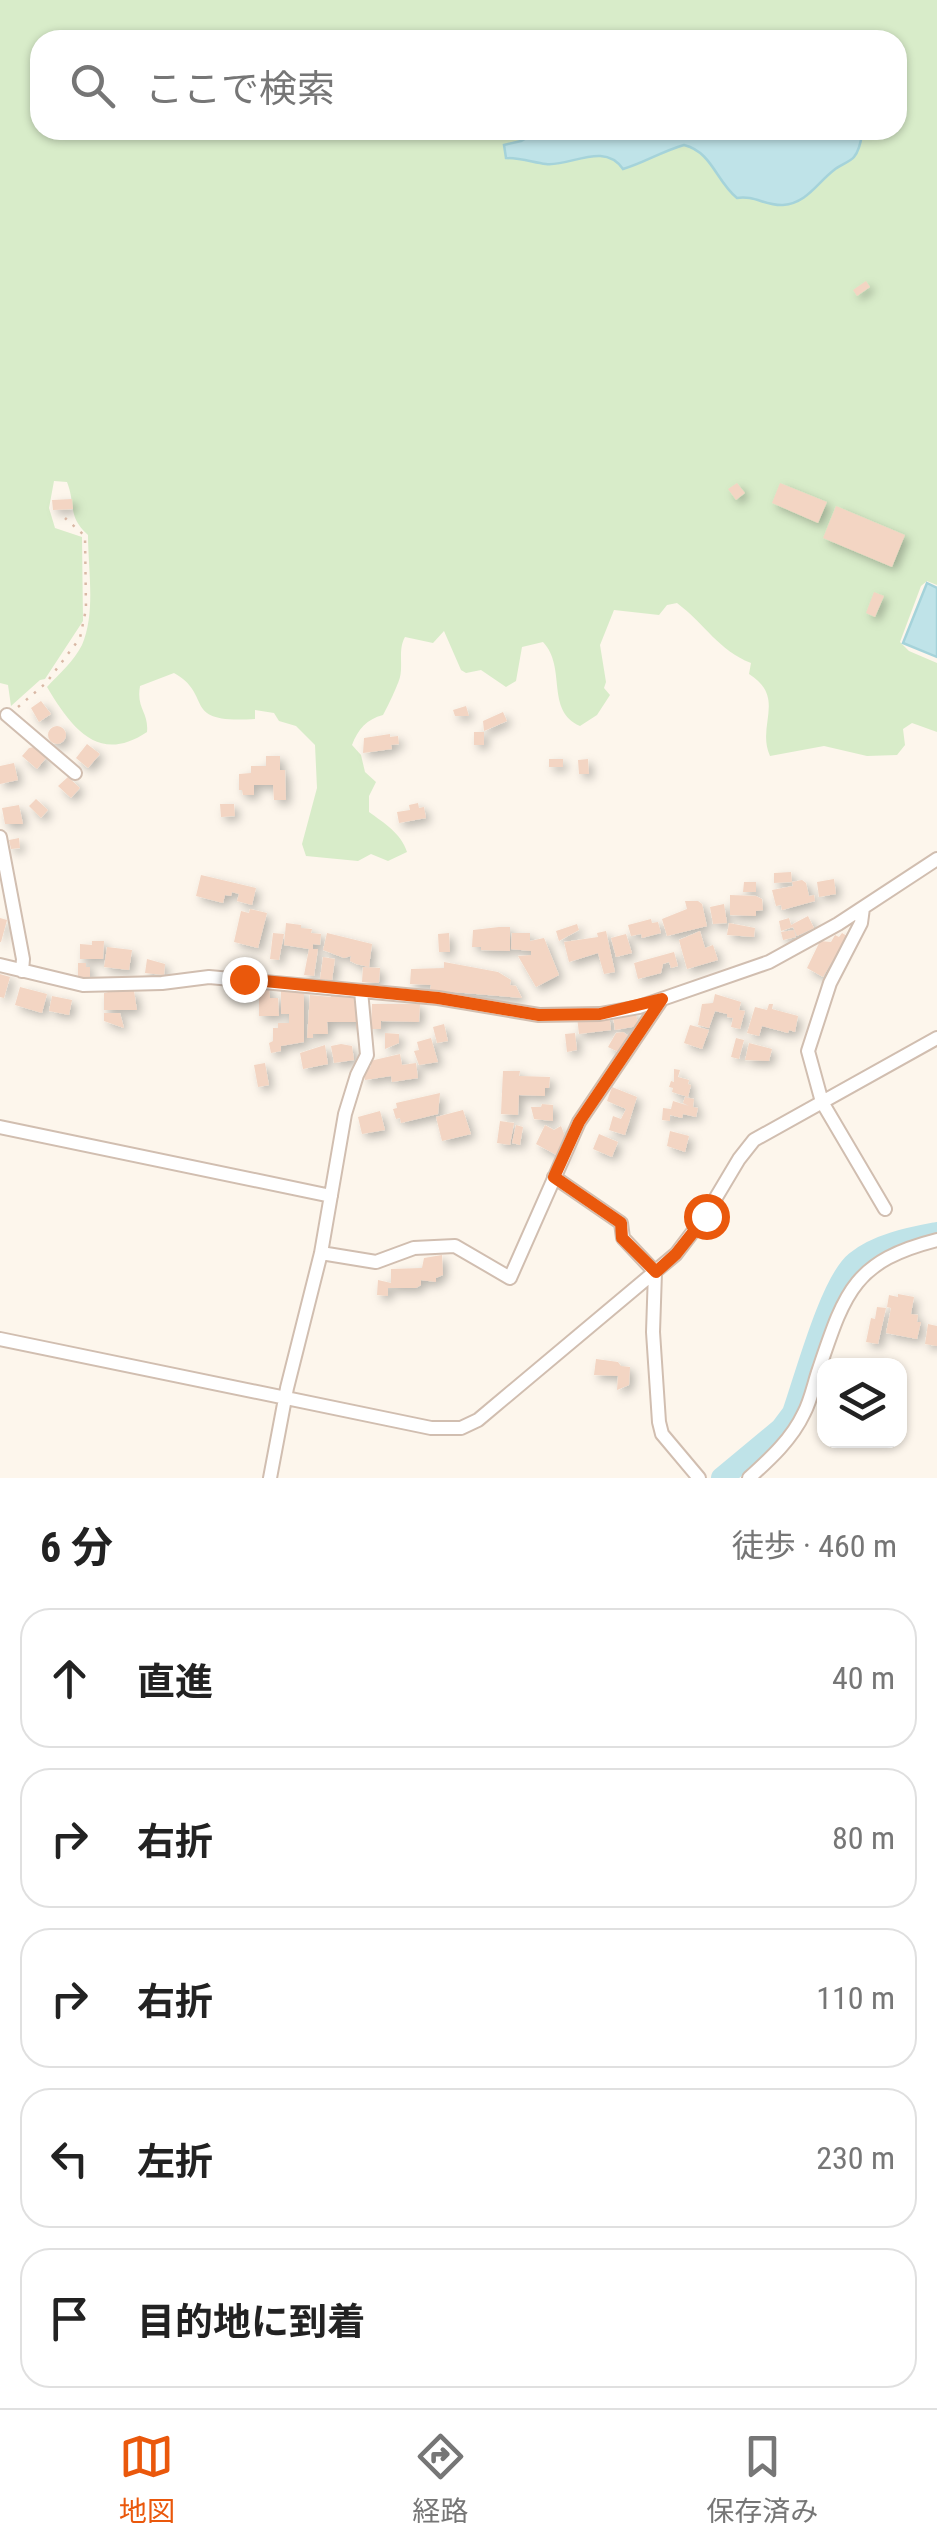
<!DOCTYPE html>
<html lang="ja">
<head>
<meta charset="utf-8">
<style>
  :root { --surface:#fff; --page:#f2f2f2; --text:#222; --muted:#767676; --line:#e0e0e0; --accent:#ea580c }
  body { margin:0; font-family:"Roboto Condensed","Noto Sans JP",sans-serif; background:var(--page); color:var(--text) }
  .controls { position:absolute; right:30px; bottom:30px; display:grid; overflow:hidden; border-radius:20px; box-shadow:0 2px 8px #0004 }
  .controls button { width:90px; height:90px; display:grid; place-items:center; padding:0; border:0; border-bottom:2px solid var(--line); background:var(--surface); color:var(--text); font:50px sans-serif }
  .stop { position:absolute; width:30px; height:30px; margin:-22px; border:8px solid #ea580c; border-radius:50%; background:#fff }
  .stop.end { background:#ea580c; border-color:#fff; box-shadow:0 2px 10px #0008 }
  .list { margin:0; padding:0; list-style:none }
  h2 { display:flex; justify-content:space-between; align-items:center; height:130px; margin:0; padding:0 40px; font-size:42px }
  h2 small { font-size:32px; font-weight:400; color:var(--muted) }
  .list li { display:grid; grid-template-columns:65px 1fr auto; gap:30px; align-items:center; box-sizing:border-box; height:140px; margin:0 20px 20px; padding:0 20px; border:2px solid var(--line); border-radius:30px }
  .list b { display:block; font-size:38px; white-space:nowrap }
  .list em { font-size:32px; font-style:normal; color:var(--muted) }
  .icon { flex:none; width:55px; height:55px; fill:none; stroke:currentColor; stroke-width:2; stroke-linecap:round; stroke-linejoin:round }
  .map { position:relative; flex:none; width:937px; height:1478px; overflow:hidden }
  .search { position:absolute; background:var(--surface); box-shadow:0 2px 8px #0004; left:30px; right:30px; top:30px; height:110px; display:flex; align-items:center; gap:25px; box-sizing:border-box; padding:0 35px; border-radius:30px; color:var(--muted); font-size:38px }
  .sheet { height:930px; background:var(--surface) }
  nav { display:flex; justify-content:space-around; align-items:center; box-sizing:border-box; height:140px; border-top:2px solid var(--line); background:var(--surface); font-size:28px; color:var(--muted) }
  nav a { display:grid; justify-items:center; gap:5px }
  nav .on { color:var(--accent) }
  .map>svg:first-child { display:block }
  .green { fill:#d8ecc9; fill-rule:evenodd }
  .water { fill:#bfe3e8; stroke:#a5d3da; stroke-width:2.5 }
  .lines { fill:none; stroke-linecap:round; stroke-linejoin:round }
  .river { stroke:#bfe3e8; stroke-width:22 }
  .building { fill:#f3d5c3; filter:url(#shadow) }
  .street-casing { stroke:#d1beb0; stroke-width:16 }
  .path { stroke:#d9b8a5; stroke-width:2.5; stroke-dasharray:2.5 8; stroke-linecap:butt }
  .street { stroke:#fff; stroke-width:12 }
  .route { stroke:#ea580c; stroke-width:12 }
</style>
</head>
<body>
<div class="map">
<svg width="937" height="1478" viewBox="0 0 937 1478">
  <defs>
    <filter id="shadow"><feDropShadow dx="4.5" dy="4.5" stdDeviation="5" flood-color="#0004"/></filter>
  </defs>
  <rect width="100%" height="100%" fill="#fdf6ec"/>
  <path class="green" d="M0 0H937V585L927 581 921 586 900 642 909 651 937 663V732L912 723 903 729 905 745 897 755 867 756 824 746 770 756C756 725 787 698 749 674L751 663C718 650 706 625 677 603L667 605 659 615 614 610 600 645 606 682 604 688 610 695 597 715 580 726C545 711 567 667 543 642L522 647 516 681 506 687 481 670 466 673 461 670 444 631 433 643 405 637C398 649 403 664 400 677 398 685 387 708 383 715 367 719 358 729 352 745L361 755 365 772 376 782 369 796V812C384 823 401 833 407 852L388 861 371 854 358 861 306 856 302 844 317 788 315 745 296 726 279 721 274 713 255 710V719C179 724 215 696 174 673L140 686C136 709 149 712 147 732 98 765 71 727 47 687 59 674 74 661 82 645 96 613 88 569 88 535 67 516 76 505 67 482L54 481 49 508 55 528 82 537 83 621 45 679 40 680 11 706 8 685 0 683ZM40 40H897V130H40Z"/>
  <path class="water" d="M541 130H861L862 134C861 141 859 151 854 157 850 162 840 165 834 170 817 183 807 203 783 205 766 206 754 195 737 198 716 181 712 152 684 145 660 152 644 163 623 169 604 141 570 167 546 164 532 162 521 158 506 158L504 145 521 141Z
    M927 583 937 588V657L903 643Z"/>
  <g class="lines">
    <path class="river" d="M722 1478 781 1429 793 1413C805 1379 831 1282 856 1262 878 1244 911 1238 937 1233"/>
  </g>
  <path class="building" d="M866 281 870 287 857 296 853 290Z
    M737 483 745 493 736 500 728 489Z
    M780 483 827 502 818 523 772 503Z
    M72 499 73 509 53 510 52 500Z
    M836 506 905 535 892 567 823 538Z
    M874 592 884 596 875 617 866 613Z
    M41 701 51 714 39 722 31 708Z
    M466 706 469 716H455L453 710Z
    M503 712 507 721 484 731 483 721Z
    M48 735a9 9 0 1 1 18 0a9 9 0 1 1-18 0Z
    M474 732H484V745H474Z
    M390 734V737L398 736 399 744 391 745 392 749 363 753 364 738Z
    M87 744 100 754 88 768 76 758Z
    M34 747 46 758 37 769 22 756 29 748Z
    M266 756H280V770H285L286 800H274L273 785H254V795H243L242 790H239V774L251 773V766H266Z
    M549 759H563V767H549Z
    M588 759 589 774H579L578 760Z
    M14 763 18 780 0 784V766Z
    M68 777 80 788 71 798 58 786Z
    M36 799 48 810 41 818 29 806Z
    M418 803 419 808 424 807 426 818 399 823 397 812 410 810 409 805Z
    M220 804H234L235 816 221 817Z
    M19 805 23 824H5L2 808Z
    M19 838 20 848 11 849 9 840Z
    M791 872 792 882 774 883V873Z
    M201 875 256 888 252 905 237 901 239 894 232 892 231 896 225 895 223 903 196 896Z
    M834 879 836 894 819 897 817 882Z
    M802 880 806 883 809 896 814 895 815 901 782 910 781 905 776 906 772 890 793 886 792 882Z
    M744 882H756V892H743Z
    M730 895 756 896 762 899 763 910 756 911V916L730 915Z
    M685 901H698L702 904 707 926 667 936 662 919 687 909Z
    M724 904 727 923 713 924 710 907Z
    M250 909 267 913 258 948 234 942 241 911 249 913Z
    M808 916 814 928 797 936 793 927 781 931 779 921 789 918 791 925Z
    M0 918 7 920 1 942H0Z
    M651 919 652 923 658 922 661 933 642 938 641 934 631 936 628 925Z
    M286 923 301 925V928L312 929 311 933 321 934 320 945 313 944V949H318L314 976 304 975 309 949 284 945Z
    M729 923 755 928 754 937 727 935Z
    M577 924 579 930 559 941 556 931Z
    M499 927H510V951L481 950V947H472L473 930Z
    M794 930 796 937 783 940 781 932Z
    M606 931 615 972 604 974 598 953 569 962 564 942 598 937 597 933Z
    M700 931 705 948 713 945 718 960 687 969 679 940Z
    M273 933 284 934 279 960 270 959Z
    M327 933 372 944 369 967 356 964 350 961 351 956 344 958 323 950Z
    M449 933 450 952H439L438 934Z
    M512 933H530V941L544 938 559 975 536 987 518 956 531 955V951L511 949Z
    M842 933 847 936 823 977 807 968 820 941 831 942 835 935 839 937Z
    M626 934 632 953 616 957 611 938Z
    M92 941H104L103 959H80V944L92 945Z
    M107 947 132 950 129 970 104 967Z
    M674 952 678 966 671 968 669 962 663 964 661 973 638 979 634 963Z
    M323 957 335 959 332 980 320 979Z
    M147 959 165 964 164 975 145 973Z
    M444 962 498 972 511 980 510 985 516 986 522 998 430 990 431 985 410 984 411 969 444 968Z
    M78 963H86V967H90V977H78Z
    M363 967 380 968 379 983 362 982Z
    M0 974 10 977 4 998 0 997Z
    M269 986 270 998H278L279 1016H259V987Z
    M20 987 47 994 42 1013 15 1005Z
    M113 991H134L137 1010H104V993Z
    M281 991H304V1042L281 1046V1051L271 1053 269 1043 273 1041V1028H278V1023H289V1014H281Z
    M331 993 355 996V1002H360L361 1028H356V1022H327L328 1034H313V1038H307L310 995 331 997Z
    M715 994 741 1002 739 1010 745 1011 740 1029 731 1027 733 1018 727 1017V1014L715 1011 709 1028 698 1025 702 1004 713 1003Z
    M52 996 72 1000 69 1015 49 1011Z
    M372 1004H420L419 1022 381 1021V1029H371Z
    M769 1004H773L772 1009 798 1016 795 1032 789 1030 788 1033 762 1026 759 1036 747 1033 755 1007 767 1010Z
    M636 1012 638 1026 615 1030 613 1016Z
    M104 1013H120L124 1028 104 1021Z
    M609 1014 611 1030 579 1034 577 1017Z
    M444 1024 448 1041 437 1043 433 1027Z
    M690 1025 709 1030 702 1049 684 1043Z
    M623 1032 630 1037 620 1053 608 1047 616 1033Z
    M385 1033 399 1034V1043L385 1049Z
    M575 1033 577 1050 567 1052 565 1034Z
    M431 1038 438 1062 419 1065 414 1051 419 1050 417 1042Z
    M736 1038 744 1040 739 1059 731 1057Z
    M749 1043 772 1049 769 1061 745 1060Z
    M341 1044 352 1046 354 1060 334 1063 331 1046Z
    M325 1045 328 1064 303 1069 300 1053Z
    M400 1054 402 1065 416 1063 418 1078 392 1082 391 1076 365 1080 363 1071 371 1066 370 1061Z
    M265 1063 269 1085 258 1087 254 1065Z
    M674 1069 680 1070 678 1077 689 1080 688 1084 691 1085 688 1097 672 1092 673 1088 669 1087 671 1081 674 1082Z
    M503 1071H520L519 1076 550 1077 549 1088H545V1096L519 1095 518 1115 501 1114Z
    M612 1087 637 1097 625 1135 609 1130 613 1116 621 1119 626 1109 607 1101Z
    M440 1093 438 1114 401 1123 400 1118 396 1119 393 1109 397 1108 396 1103Z
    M685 1097 694 1099 693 1107 698 1108 696 1117 683 1114 682 1118 670 1115V1121L662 1120 663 1108 671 1109 673 1101 689 1106 683 1103Z
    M542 1104 553 1105V1121L534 1119 531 1107H541Z
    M463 1110 471 1134 442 1141 436 1117Z
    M380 1111 385 1130 362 1134 358 1117Z
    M500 1121 514 1123 510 1145 497 1143Z
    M516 1125 523 1127 520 1145 512 1143Z
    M545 1125 554 1130 561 1126 568 1144 562 1158 536 1144Z
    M670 1131 689 1136 685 1152 667 1146Z
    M599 1134 618 1142 612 1157 593 1149Z
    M442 1255 443 1275 436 1278V1282L421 1280V1285L416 1288H388V1296L377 1295 378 1280 391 1283V1269L422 1268 424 1258Z
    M898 1294 914 1297 911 1314 918 1315 917 1322H921L917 1339 886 1333 891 1308 887 1307 889 1295 898 1297Z
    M877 1307 886 1308 878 1344 866 1342 871 1318 875 1319Z
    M928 1324 937 1326V1346L925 1344Z
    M596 1359 618 1362 621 1366 630 1367 629 1385 617 1390 618 1376 594 1375Z"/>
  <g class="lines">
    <g class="street-casing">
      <path id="street" d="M7 715 75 773
        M0 837 23 959 22 971
        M863 908 861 923 830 983 808 1051 822 1102 885 1209
        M0 965 83 985 162 983 209 977 438 998 539 1015 600 1014 639 1007 769 962 838 924 937 859
        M0 1127 331 1196
        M554 1177 621 1223 623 1238 655 1272 653 1332 659 1422 662 1434 699 1478
        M321 1253 376 1262 414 1248 455 1246 510 1278 579 1122 662 999
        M0 1339 431 1428H461L478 1420 676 1254 705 1216 739 1159 754 1140 937 1038
        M270 1478 287 1388 321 1253 345 1114 357 1075 367 1055 361 991
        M749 1478C770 1459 792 1439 804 1413 811 1400 814 1383 819 1369 845 1292 854 1261 937 1240"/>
    </g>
    <path class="path" d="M18 707 46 683 80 638 86 609 85 536 65 518"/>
    <use href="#street" class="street"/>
  </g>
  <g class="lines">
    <path class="route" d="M244 979 438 998 539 1015 600 1014 662 999 579 1122 554 1177 621 1223 622 1238 656 1272 676 1254 706 1216"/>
  </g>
</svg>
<div class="controls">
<button><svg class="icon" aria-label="layers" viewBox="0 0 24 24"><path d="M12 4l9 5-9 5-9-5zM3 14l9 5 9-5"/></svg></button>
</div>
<div class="stop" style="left:706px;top:1216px"></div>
<div class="stop end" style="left:244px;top:979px"></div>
<div class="search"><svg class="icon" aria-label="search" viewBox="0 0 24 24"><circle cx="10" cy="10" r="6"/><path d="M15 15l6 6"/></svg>ここで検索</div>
</div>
<section class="sheet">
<h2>6 分<small>徒歩 · 460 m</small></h2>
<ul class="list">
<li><svg class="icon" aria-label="ahead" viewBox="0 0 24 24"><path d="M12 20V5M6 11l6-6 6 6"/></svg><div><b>直進</b></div><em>40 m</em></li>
<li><svg class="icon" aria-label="right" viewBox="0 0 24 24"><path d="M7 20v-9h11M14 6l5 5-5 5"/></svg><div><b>右折</b></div><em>80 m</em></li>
<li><svg class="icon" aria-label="right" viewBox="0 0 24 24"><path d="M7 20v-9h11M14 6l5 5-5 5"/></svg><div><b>右折</b></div><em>110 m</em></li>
<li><svg class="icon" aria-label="left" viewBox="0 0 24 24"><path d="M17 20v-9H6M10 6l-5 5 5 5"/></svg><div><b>左折</b></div><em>230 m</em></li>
<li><svg class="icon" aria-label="arrive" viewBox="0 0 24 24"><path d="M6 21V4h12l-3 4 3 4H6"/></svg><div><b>目的地に到着</b></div></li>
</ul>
</section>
<nav>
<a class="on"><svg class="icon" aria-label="map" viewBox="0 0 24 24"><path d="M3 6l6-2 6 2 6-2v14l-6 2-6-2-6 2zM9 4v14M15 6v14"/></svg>地図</a>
<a><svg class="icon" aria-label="directions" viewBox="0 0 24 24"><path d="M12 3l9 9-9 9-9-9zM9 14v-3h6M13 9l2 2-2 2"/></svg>経路</a>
<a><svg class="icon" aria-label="saved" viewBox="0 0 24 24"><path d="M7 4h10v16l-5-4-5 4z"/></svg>保存済み</a>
</nav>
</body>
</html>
